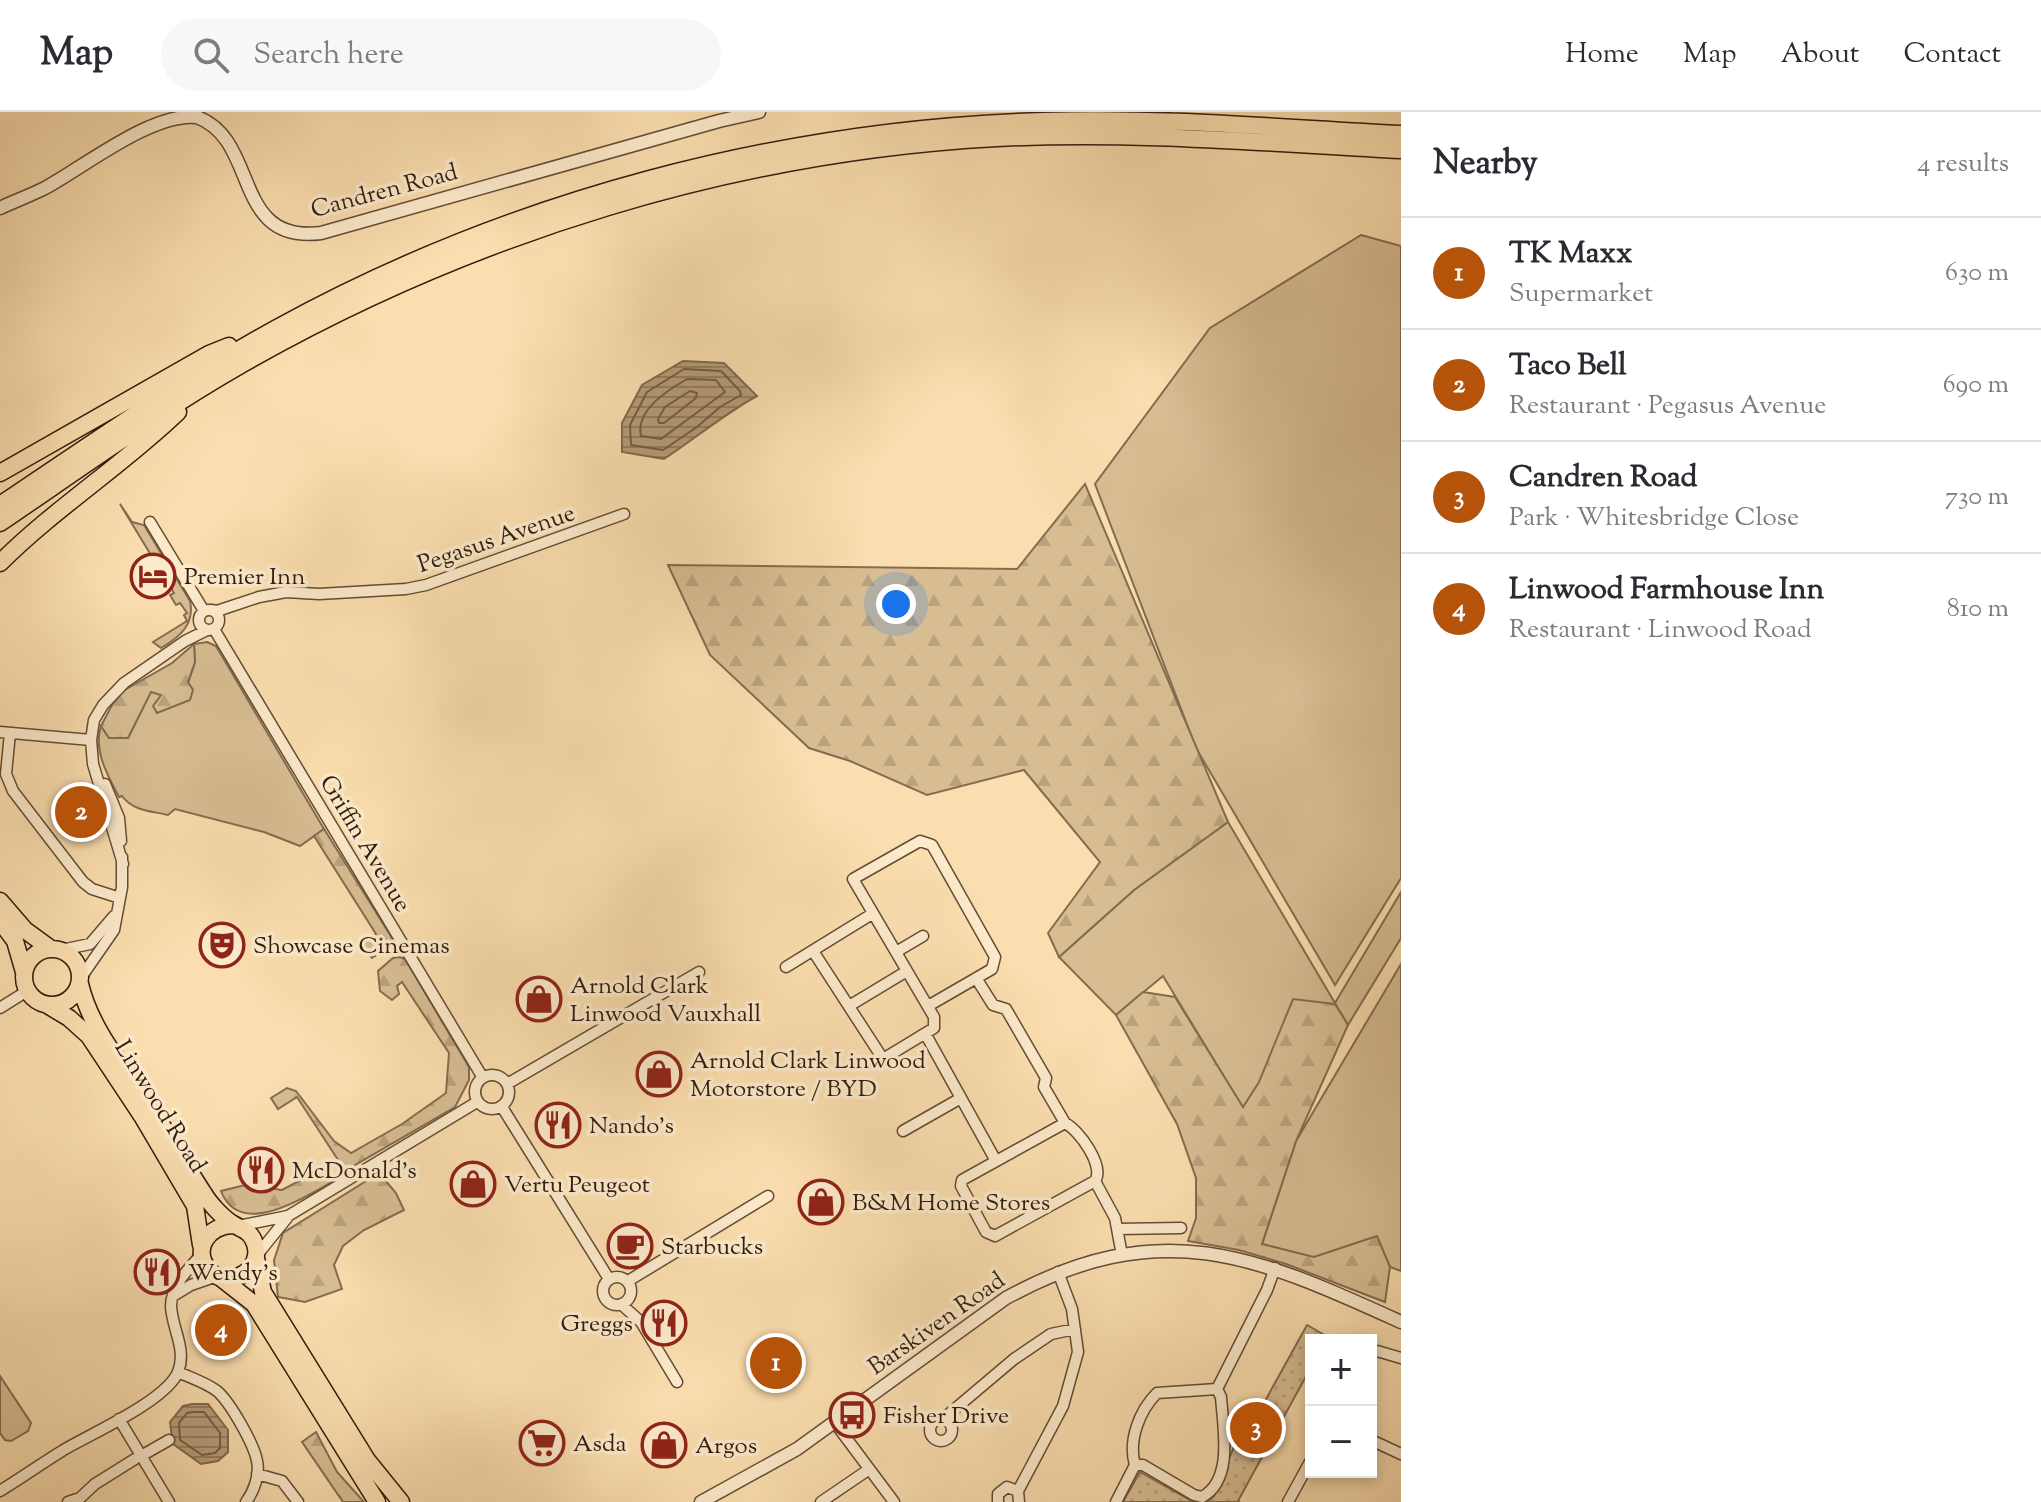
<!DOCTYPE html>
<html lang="en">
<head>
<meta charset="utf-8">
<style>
  :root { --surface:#fff; --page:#f7f7f7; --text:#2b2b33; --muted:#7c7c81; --line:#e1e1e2; --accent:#b45309 }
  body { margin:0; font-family:"Sorts Mill Goudy",serif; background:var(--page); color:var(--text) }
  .controls { position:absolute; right:24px; bottom:24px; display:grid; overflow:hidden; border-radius:0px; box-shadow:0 4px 12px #0003 }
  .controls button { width:72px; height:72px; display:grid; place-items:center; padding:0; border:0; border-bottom:2px solid var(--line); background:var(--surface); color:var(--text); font:40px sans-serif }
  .you { position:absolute; left:896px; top:492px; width:28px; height:28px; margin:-20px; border:6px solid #fff; border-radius:50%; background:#1a73e8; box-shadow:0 0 0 12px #1a73e833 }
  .badge { display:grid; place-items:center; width:52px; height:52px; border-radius:50%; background:var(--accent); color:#fff; font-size:26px; font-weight:700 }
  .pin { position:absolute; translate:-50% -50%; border:4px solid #fff; box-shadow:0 2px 8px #0006 }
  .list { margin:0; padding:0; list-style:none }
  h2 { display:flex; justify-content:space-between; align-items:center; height:104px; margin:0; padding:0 32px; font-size:34px }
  h2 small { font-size:26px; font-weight:400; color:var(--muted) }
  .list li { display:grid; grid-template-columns:52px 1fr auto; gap:24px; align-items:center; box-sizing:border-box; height:112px; padding:0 32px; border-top:2px solid var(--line) }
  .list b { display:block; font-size:30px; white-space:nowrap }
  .list p { margin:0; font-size:26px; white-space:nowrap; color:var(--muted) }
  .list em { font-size:26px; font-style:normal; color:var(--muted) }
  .icon { flex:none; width:44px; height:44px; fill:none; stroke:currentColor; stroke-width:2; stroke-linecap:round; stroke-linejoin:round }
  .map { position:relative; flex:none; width:1401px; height:1390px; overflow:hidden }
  header { display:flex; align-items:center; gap:48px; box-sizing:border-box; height:112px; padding:0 40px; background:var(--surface); border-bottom:2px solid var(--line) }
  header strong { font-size:38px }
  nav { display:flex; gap:44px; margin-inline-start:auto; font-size:28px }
  .search { width:560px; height:72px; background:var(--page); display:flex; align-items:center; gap:20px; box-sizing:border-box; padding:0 28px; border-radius:44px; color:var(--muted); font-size:30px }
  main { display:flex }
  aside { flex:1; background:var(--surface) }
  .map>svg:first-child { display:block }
  .grass { fill:#d8bd93; stroke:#846c50; stroke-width:2 }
  .forest { fill:url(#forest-firs); stroke:#846c50; stroke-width:2 }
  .park { fill:url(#park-dots); stroke:#846c50; stroke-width:2 }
  .water { fill:url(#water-rules); stroke:#80694d; stroke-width:2 }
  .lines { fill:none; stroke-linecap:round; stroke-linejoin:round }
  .shore { stroke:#735c42; stroke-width:2 }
  .minor-casing { stroke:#634c35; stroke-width:13 }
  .tertiary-casing { stroke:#634c35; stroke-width:15 }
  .primary-casing { stroke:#301c0c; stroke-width:19 }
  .trunk-casing { stroke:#301c0c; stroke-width:19 }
  .minor { stroke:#fceacb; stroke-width:10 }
  .tertiary { stroke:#fceacb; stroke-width:12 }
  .primary { stroke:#fbdeaf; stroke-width:16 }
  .trunk { stroke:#fbdeaf; stroke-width:16 }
  .labels { text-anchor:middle; stroke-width:7; stroke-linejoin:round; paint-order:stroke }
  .street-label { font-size:24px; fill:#301c0c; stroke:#fceacb }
  .poi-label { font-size:24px; fill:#301c0c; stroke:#fceacb; text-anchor:start }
</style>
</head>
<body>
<header>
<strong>Map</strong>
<div class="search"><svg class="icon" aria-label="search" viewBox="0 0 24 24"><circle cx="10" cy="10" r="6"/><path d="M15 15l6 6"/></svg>Search here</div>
<nav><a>Home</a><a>Map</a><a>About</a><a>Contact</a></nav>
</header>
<main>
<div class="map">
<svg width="1401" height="1390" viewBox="0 0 1401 1390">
  <defs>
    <pattern id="forest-firs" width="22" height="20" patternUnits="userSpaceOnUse" patternTransform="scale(2)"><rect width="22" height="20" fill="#d8bd93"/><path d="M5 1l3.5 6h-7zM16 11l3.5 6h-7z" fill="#baa27e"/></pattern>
    <pattern id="park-dots" width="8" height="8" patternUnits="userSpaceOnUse" patternTransform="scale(2)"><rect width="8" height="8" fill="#d8bd93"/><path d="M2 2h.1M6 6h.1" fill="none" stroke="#baa27e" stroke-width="1.8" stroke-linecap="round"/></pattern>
    <pattern id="water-rules" width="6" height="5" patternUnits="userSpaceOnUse" patternTransform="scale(2)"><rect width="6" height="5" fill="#b69c78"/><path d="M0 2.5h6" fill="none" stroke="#947e61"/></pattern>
  </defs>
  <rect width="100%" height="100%" fill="#fbdeaf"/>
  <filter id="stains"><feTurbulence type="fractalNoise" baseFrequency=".0025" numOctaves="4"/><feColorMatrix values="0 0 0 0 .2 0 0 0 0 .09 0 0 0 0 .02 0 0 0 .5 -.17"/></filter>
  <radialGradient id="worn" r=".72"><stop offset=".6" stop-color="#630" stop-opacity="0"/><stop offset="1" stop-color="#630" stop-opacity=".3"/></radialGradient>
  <path class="grass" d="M1361 123 1401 134V766L1335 873 1196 636 1095 372 1210 216Z
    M120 392 132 410 144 413 190 489C195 512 180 525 161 536L153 530 187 509 184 503 187 501 180 491 176 493 170 483 174 481Z
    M207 530 216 534 324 717 300 734 264 720 175 697 168 703C151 699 133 699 122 684L119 685C108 664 93 639 101 614L109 626H128L151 579 162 583 188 571 195 550 194 532Z
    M1228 710 1335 891 1401 780V826L1348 913 1336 893 1243 996 1163 864 1116 903 1059 845 1134 778Z
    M1401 852V1159L1390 1155 1376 1125 1314 1146 1262 1132 1296 1029Z
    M0 1264 31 1311 28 1319 11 1329 5 1328 0 1321Z"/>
  <path class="forest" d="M1085 372 1228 710 1134 778 1059 845 1048 821 1100 750 1024 658 927 683 850 649 809 636 710 543 668 453 1017 457Z
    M194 532 195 550 188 570 193 578 190 588 157 601 153 594 161 583 151 580 128 626H109L101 614 112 593 123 579 172 551Z
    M324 717 392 826 390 834 372 846 361 833 376 822 314 724Z
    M399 845 405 847 469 955V968L455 995 348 1057 342 1054 297 985 278 997 271 986 287 976 296 979 334 1029 351 1041 402 1012 446 981 449 941 402 870 397 874 399 882 392 888 380 879 378 859 393 846Z
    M1143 880 1175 885 1243 995 1259 970 1293 887 1335 892 1348 913 1296 1029 1262 1132 1314 1145 1377 1124 1390 1155 1385 1190 1286 1152 1239 1138 1188 1129 1196 1106V1066L1177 1012 1116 903Z
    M320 1058 329 1062 334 1069C304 1085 240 1128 221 1079L245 1073 282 1078Z
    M379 1061 396 1081 404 1098 364 1118 343 1134 334 1153 342 1177 305 1190 278 1185 274 1148 283 1121Z
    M316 1320 337 1360 364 1390H343L302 1330Z"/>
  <path class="park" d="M1307 1213 1328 1225 1326 1228H1311V1255L1238 1389 1240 1390H1206L1214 1384 1235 1332 1233 1300 1260 1298Z
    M1140 1360 1190 1388 1196 1390H1123Z"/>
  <path class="water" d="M683 249 724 251 757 284C724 302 696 326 664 347L622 340V311L642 273Z
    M192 1292H208L228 1318V1340L218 1349 201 1352 173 1332 170 1310 183 1294Z"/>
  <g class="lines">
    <path class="shore" d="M684 257 721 259 740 279 741 283 720 295 697 315 663 338 631 333 630 313 647 280Z
      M687 267 716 268 725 280 661 327 641 324C635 298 668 278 687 267Z
      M690 279 697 281 696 286 664 311H659L658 307 665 295Z
      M193 1300H204L220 1321V1336L215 1341 202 1343 180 1328 179 1311 187 1301Z"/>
    <g class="minor-casing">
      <path id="minor" d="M150 410 204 499
        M199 508a10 10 0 1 1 20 0a10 10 0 1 1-20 0Z
        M211 498 217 499 259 485 286 480 319 482 406 477 426 473 624 402
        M214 517 483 966
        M0 620 91 628
        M10 621 6 662 13 679 83 770 92 777 120 786
        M105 672 119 706 121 729
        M123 752 93 652 91 628 94 608 103 593 124 571 185 529 207 518
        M61 838 90 832 114 804
        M813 839 883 947 934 916V905L853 767 920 729 932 733 995 845 992 857 928 894
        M896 840 923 824
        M786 855 872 802
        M976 866 993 893 1006 897 1046 966 1044 975 1065 1011
        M80 867 114 818 122 775V745
        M849 894 907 859
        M0 896 27 879
        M926 923 996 1049
        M475 980a17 17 0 1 1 34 0a17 17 0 1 1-34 0Z
        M507 972 699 860
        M502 995 609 1167
        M903 1019 961 986
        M1095 1069 995 1124 986 1120 961 1074 962 1068 1065 1011C1079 1018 1105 1054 1095 1069L1115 1106 1122 1143
        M238 1114 288 1104 477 990
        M1117 1117 1181 1116
        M257 1143 287 1106
        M603 1179a14 14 0 1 1 28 0a14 14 0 1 1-28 0Z
        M628 1169 768 1084
        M173 1184 191 1173 217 1164
        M621 1192 641 1210 677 1270
        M1371 1242 1377 1239 1401 1246
        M178 1260C191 1266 205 1270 217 1279 230 1290 254 1332 257 1349 260 1363 254 1379 246 1390
        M930 1318a11 11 0 1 1 22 0a11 11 0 1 1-22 0Z
        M119 1307 169 1390
        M943 1307 1014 1247 1051 1222 1075 1217
        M835 1311 894 1390
        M1371 1328 1401 1342
        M141 1344 169 1328
        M1135 1353H1143L1194 1383 1202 1385C1234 1368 1223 1315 1221 1285L1217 1277
        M257 1362 282 1369 298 1390
        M0 1379C21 1366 41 1352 62 1339 90 1322 166 1289 178 1260 187 1237 172 1217 171 1194 171 1174 189 1156 202 1142
        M1018 1379 1063 1294 1078 1240 1072 1197 1058 1160
        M68 1390 80 1386 95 1372 135 1347
        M821 1390 868 1358
        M998 1390V1382L1007 1375 1018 1379 1019 1390
        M1116 1390 1135 1353C1128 1329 1139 1299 1157 1281L1217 1277 1267 1178 1275 1156
        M1288 1390 1311 1348"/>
    </g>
    <g class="tertiary-casing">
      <path id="tertiary" d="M0 96C15 89 31 83 45 76 84 55 152 0 197 5 260 28 231 132 321 121L719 9 759 0
        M701 1390 797 1337 1006 1186C1160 1102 1254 1143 1401 1210"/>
    </g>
    <g class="primary-casing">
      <path id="primary" d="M0 789 25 818 51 837
        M0 809 15 829 24 860
        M24 865a28 28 0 1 1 56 0a28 28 0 1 1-56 0Z
        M80 872C91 918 123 954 149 993 168 1022 185 1053 204 1082 210 1092 223 1106 233 1112 243 1118 251 1119 255 1132 264 1158 227 1179 209 1158 191 1137 209 1113 233 1113
        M49 894 69 906 89 924 142 1004 195 1094 201 1133
        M256 1146 263 1180 367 1348 401 1390
        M221 1166 254 1192 377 1390"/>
    </g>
    <g class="trunk-casing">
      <path id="trunk" d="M0 361 209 242 229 234
        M0 393C91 332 181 269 277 216 510 88 778 17 1043 9 1162 5 1282 16 1401 22
        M0 411C81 356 160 299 244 251 473 121 734 40 997 26 1132 19 1267 31 1401 38
        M0 451C55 396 122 354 178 300"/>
    </g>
    <use href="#minor" class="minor"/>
    <use href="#tertiary" class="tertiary"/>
    <use href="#primary" class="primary"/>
    <use href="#trunk" class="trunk"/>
  </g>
  <defs>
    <g id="hotel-ring" transform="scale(2.3)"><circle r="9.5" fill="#fceacb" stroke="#8f2418" stroke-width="1.5"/><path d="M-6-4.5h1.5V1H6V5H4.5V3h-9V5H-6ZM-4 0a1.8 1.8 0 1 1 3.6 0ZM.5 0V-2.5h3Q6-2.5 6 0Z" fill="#8f2418"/></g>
    <g id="theatre-ring" transform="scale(2.3)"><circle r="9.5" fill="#fceacb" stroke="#8f2418" stroke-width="1.5"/><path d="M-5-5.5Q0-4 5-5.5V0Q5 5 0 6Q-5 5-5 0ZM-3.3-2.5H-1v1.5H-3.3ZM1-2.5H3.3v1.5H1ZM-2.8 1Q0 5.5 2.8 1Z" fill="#8f2418"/></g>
    <g id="shop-ring" transform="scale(2.3)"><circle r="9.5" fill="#fceacb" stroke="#8f2418" stroke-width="1.5"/><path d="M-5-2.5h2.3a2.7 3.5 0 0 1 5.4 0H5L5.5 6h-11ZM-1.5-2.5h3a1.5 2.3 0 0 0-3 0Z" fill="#8f2418"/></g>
    <g id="restaurant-ring" transform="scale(2.3)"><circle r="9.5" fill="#fceacb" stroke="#8f2418" stroke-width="1.5"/><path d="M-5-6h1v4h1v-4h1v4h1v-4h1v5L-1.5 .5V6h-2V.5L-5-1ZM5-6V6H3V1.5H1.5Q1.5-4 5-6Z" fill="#8f2418"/></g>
    <g id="cafe-ring" transform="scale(2.3)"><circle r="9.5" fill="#fceacb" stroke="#8f2418" stroke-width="1.5"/><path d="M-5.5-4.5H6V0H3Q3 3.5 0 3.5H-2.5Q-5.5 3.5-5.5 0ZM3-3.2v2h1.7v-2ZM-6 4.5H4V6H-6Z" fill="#8f2418"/></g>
    <g id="bus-ring" transform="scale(2.3)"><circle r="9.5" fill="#fceacb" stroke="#8f2418" stroke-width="1.5"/><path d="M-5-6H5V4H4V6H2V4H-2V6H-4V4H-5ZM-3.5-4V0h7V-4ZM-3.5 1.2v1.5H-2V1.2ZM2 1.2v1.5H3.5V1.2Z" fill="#8f2418"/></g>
    <g id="supermarket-ring" transform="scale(2.3)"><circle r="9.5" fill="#fceacb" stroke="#8f2418" stroke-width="1.5"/><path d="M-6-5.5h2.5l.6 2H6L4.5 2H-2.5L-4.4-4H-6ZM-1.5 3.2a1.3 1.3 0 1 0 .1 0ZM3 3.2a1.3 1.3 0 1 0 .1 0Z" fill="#8f2418"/></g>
  </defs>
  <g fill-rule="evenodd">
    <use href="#hotel-ring" x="153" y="464"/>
    <use href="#theatre-ring" x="222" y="833"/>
    <use href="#shop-ring" x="539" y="887"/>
    <use href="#shop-ring" x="659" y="962"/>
    <use href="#restaurant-ring" x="558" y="1013"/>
    <use href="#restaurant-ring" x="261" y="1058"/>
    <use href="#shop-ring" x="473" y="1072"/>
    <use href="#shop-ring" x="821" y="1090"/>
    <use href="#cafe-ring" x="630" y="1134"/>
    <use href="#restaurant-ring" x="157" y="1160"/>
    <use href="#restaurant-ring" x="664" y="1211"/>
    <use href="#bus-ring" x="852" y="1303"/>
    <use href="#supermarket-ring" x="542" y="1331"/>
    <use href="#shop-ring" x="664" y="1333"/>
  </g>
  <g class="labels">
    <g class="street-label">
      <text transform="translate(384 78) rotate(-15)" y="8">Candren Road</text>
      <text transform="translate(496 426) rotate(-19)" y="8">Pegasus Avenue</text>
      <text transform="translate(366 731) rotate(59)" y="8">Griffin Avenue</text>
      <text transform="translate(161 994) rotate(58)" y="8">Linwood Road</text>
      <text transform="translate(936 1211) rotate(-35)" y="8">Barskiven Road</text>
    </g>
    <g class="poi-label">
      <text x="184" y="472">Premier Inn</text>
      <text x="253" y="841">Showcase Cinemas</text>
      <text x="570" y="881">Arnold Clark<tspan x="570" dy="28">Linwood Vauxhall</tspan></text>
      <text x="690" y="956">Arnold Clark Linwood<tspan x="690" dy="28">Motorstore / BYD</tspan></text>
      <text x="589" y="1021">Nando's</text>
      <text x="292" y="1066">McDonald's</text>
      <text x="504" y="1080">Vertu Peugeot</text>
      <text x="852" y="1098">B&amp;M Home Stores</text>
      <text x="661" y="1142">Starbucks</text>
      <text x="188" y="1168">Wendy's</text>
      <text x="633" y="1219" text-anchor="end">Greggs</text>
      <text x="883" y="1311">Fisher Drive</text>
      <text x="573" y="1339">Asda</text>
      <text x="695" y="1341">Argos</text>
    </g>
  </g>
  <rect width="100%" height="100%" filter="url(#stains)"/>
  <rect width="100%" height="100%" fill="url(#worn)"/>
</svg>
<div class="controls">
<button>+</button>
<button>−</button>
</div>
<div class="you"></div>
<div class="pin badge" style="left:776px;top:1251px">1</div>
<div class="pin badge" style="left:81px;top:700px">2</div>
<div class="pin badge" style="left:1256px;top:1316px">3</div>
<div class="pin badge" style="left:221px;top:1218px">4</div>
</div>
<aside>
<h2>Nearby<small>4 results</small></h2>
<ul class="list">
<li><span class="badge">1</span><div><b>TK Maxx</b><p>Supermarket</p></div><em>630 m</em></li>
<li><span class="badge">2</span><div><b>Taco Bell</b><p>Restaurant · Pegasus Avenue</p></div><em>690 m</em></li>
<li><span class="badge">3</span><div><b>Candren Road</b><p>Park · Whitesbridge Close</p></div><em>730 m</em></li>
<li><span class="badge">4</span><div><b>Linwood Farmhouse Inn</b><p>Restaurant · Linwood Road</p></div><em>810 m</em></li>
</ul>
</aside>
</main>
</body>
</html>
